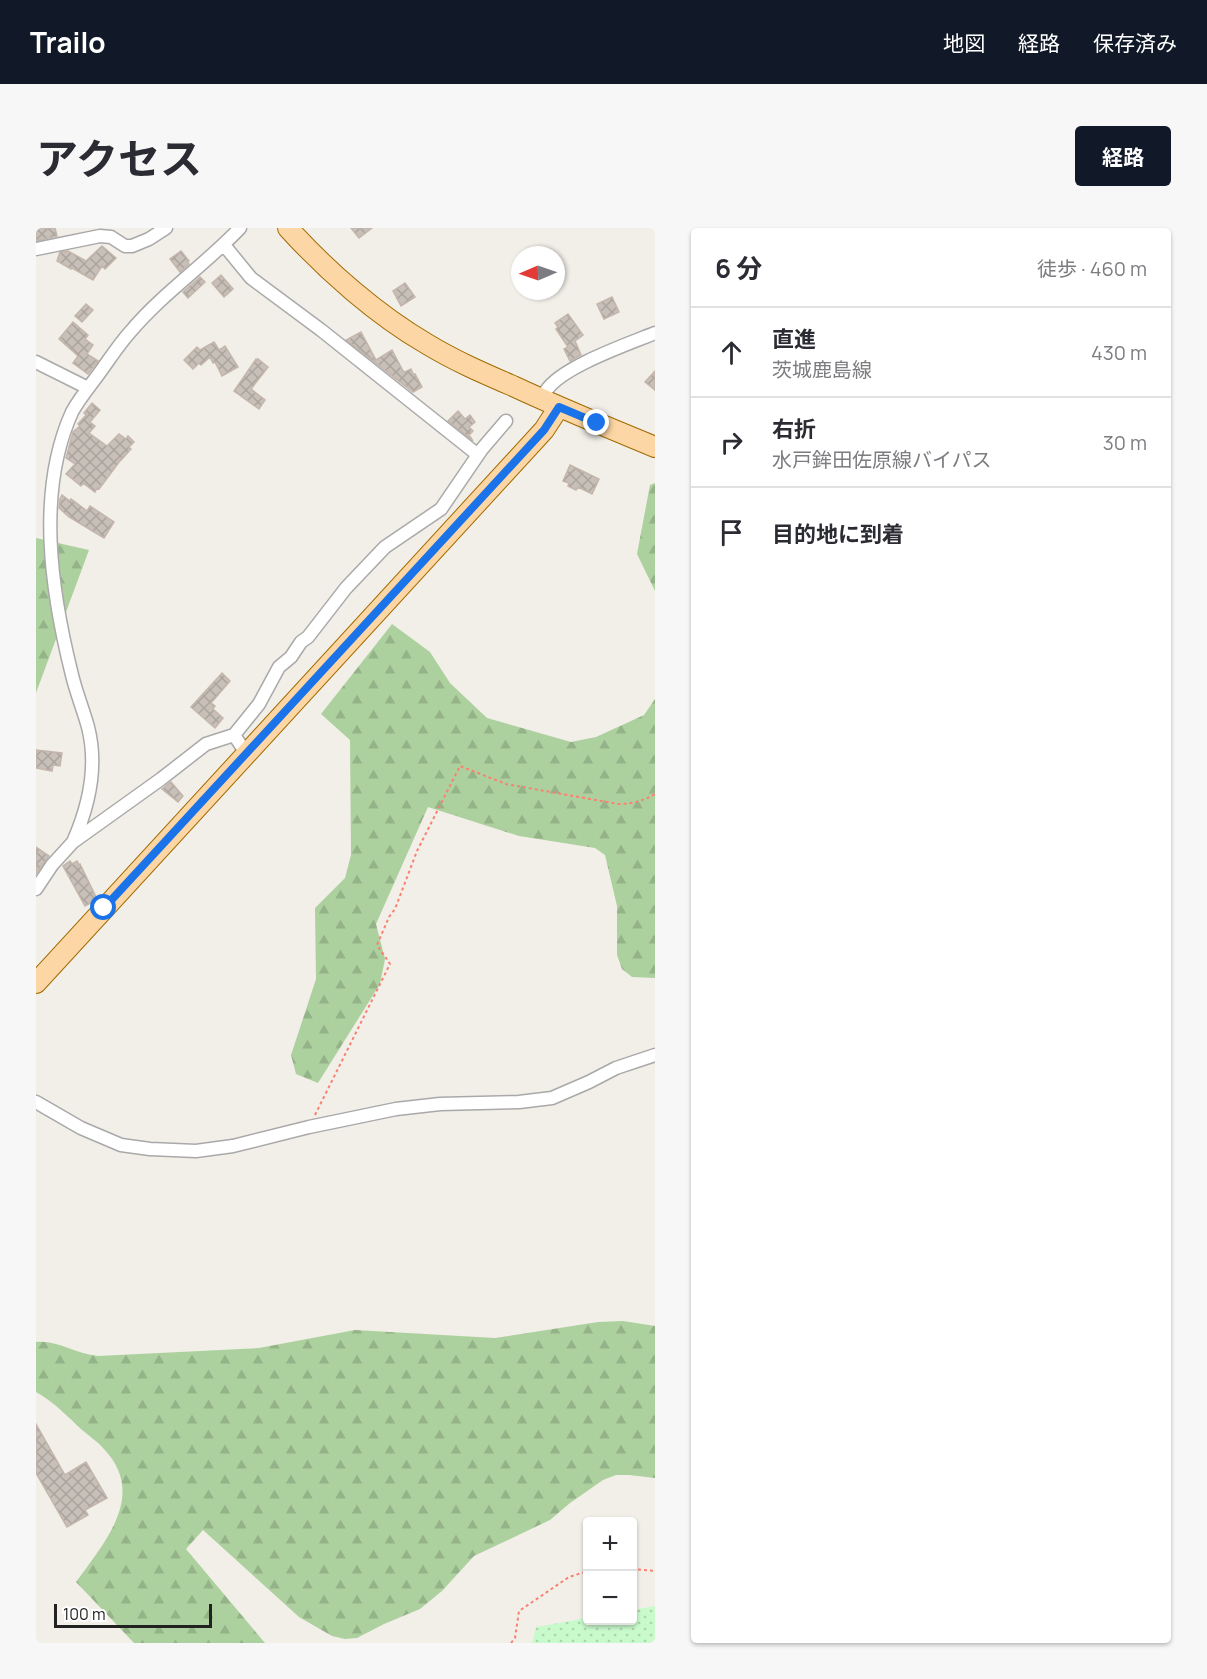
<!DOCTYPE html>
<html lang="ja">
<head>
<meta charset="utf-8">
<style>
  :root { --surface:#fff; --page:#f7f7f7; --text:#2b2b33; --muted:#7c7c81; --line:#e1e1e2; --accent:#111827 }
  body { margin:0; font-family:Manrope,"Noto Sans JP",sans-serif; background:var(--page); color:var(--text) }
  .controls { position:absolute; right:18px; bottom:18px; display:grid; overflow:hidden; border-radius:6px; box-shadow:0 2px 4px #0004 }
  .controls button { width:54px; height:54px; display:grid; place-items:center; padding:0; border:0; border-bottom:2px solid var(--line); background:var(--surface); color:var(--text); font:30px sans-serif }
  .compass { position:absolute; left:475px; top:18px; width:54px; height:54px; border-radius:50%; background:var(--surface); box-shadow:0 2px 4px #0004; rotate:268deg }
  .scale { position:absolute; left:18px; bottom:15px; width:158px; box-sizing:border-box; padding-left:6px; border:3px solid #222; border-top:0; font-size:16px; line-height:21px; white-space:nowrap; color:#222; -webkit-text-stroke:4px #fff; paint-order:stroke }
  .stop { position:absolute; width:18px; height:18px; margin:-14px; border:4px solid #1a73e8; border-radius:50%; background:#fff }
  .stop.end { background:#1a73e8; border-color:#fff; box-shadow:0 2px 6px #0008 }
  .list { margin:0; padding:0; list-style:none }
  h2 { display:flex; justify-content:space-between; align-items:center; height:78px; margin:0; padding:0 24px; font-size:26px }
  h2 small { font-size:20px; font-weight:400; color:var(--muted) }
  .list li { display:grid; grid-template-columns:39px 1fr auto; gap:18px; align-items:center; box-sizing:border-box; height:90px; padding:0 24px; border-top:2px solid var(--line) }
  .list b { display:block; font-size:22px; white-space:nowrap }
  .list p { margin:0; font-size:20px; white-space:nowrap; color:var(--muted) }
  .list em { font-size:20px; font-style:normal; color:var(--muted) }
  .icon { flex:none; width:33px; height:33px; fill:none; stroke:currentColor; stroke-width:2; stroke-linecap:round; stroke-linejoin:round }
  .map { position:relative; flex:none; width:619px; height:1415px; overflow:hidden; border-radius:6px }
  header { display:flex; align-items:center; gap:36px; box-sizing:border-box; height:84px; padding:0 30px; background:var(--accent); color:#fff }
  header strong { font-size:28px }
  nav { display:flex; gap:33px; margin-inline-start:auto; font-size:21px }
  .intro { display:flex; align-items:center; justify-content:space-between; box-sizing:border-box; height:144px; padding:0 36px }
  h1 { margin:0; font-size:42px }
  .button { padding:15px 27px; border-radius:6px; background:var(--accent); color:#fff; font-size:21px; font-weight:700 }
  main { display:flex; gap:36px; padding:0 36px }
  aside { flex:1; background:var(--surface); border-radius:6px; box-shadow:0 2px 4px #0004 }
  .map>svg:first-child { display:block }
  .forest { fill:url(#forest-firs) }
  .park { fill:url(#park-dots) }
  .building { fill:url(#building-cross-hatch); stroke:#c4b6ab; stroke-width:1.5 }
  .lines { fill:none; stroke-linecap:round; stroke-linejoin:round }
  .minor-casing { stroke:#a9a9a9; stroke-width:15 }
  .primary-casing { stroke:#a06b00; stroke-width:22 }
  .path { stroke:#fa8072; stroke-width:2; stroke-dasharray:3 3; stroke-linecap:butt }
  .minor { stroke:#fff; stroke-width:12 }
  .primary { stroke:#fcd6a4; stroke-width:20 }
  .route { stroke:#1a73e8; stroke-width:8 }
</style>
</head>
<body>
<header>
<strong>Trailo</strong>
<nav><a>地図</a><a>経路</a><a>保存済み</a></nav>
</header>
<div class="intro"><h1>アクセス</h1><a class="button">経路</a></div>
<main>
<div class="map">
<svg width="619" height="1415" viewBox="0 0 619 1415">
  <defs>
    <pattern id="forest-firs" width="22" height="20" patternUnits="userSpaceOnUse" patternTransform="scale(1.5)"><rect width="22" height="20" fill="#add19e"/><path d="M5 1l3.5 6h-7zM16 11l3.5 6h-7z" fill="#95b388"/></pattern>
    <pattern id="park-dots" width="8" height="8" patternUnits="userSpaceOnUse" patternTransform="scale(1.5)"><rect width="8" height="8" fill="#c8facc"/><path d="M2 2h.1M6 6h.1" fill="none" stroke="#acd6af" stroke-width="1.8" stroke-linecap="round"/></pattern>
    <pattern id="building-cross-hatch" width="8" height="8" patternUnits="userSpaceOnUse" patternTransform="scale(1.5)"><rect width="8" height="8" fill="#c7bfb8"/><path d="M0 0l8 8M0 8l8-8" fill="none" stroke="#aba49e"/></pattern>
  </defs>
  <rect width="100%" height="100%" fill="#f2efe9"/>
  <path class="forest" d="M619 255V363L601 326 614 257Z
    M0 310 53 322 0 465Z
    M356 396 394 424 414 455 451 490 535 514 560 509 608 487 619 471V750L596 749 586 741 581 727V678L569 627 559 620 483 608 392 579 340 696 349 731 344 756 282 855 260 846 255 827 280 751 279 680 309 650 315 627 314 512 285 486Z
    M587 1093 619 1098V1250L593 1247H580L567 1252 534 1275 514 1292 438 1328 406 1363 384 1381 348 1396 321 1410 309 1411 296 1408 263 1389 167 1302 150 1321 229 1415H98L40 1354C69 1314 112 1266 67 1220 61 1213 53 1208 46 1202 32 1189 17 1173 0 1164V1114C22 1112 40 1126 62 1128L223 1120 319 1102 459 1110 562 1094Z"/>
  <path class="park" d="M619 1378V1415H496L500 1399 551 1390 552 1392H596L597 1382Z"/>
  <path class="building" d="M0 0H19L21 8 0 13Z
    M315 0H336L323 10Z
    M66 18 80 30 69 41 66 38 57 52 36 40 35 41 21 33 24 24 32 23 50 33Z
    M145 23 153 33 151 34 153 36 144 44 134 31Z
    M185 47 197 61 188 69 176 55Z
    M164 49 169 54 152 70 147 64Z
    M369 55 379 69 365 78 357 63Z
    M576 69 583 84 568 91 561 76Z
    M50 76 57 82 46 94 39 88Z
    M532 86 547 107 539 113 545 127 534 133 528 121 532 119 520 101 522 99 519 95Z
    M37 94 52 107 49 111 57 117 51 126 62 133 52 146 37 135 42 128 23 111Z
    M325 104 340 132 356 122 367 143 369 144 375 141 377 146H379L386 159 377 164 310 112Z
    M178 114 183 122 189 118 202 139 186 148 179 134 177 135 174 129 165 137 163 135 157 141 148 132 161 119 164 122Z
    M220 131 221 133 222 131 232 139 215 161 229 172 223 181 198 163Z
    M619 143V162L609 154Z
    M56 175 64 182 54 194 59 198 53 205 71 218 83 206 90 211 92 208 98 214 93 219 95 221 86 231V230L72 249 63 261 61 260 59 264 47 255 45 258 30 246 39 236 30 230 37 204 44 198 42 196 50 187 48 185Z
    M422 183 429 191 434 187 439 194 433 199 437 203 433 207 437 213 412 193Z
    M534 237 563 251 556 266 542 259 540 262 532 258 533 255 527 253Z
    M26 267 34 273 35 271 51 283 54 278 78 294 68 310 33 289 23 280 24 271Z
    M186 445 194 453 175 475 179 478 177 481 187 490 179 500 155 479Z
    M0 522 26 525 24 538 17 537 16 543 0 540Z
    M135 554 147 568 142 574 126 561Z
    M0 619 13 628 0 646Z
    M34 633 36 636 41 633 43 637 44 636 60 669 56 671 58 673 49 678 27 638Z
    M0 1196 29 1247 50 1234 71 1270 49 1282 52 1287 31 1299 0 1245Z"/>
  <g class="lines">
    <g class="minor-casing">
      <path id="minor" d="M188 17 215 50 285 102 442 227
        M0 21 64 8 75 9 89 18H96L113 11 130 0
        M0 134 52 160
        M507 172C508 169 509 166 510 163 525 139 592 116 619 105
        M198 507 223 476 243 439 255 429 265 414 272 409 310 360 349 319 405 281 446 221 470 193
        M37 614C53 578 62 538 52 499 47 481 40 464 36 447 15 363 0 264 36 184 43 171 53 159 62 147 73 132 83 116 95 103 127 65 170 36 204 0
        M0 661 16 637 37 614 125 551 170 516 198 507 210 525
        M0 874 45 900 85 917 114 921 160 923 197 918 273 899 360 881 404 876 483 874 516 870 553 854 580 840 619 827"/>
    </g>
    <g class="primary-casing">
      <path id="primary" d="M252 0C291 43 341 87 391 116 419 133 447 145 477 158 524 180 571 199 619 219
        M0 755 508 202 523 179"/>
    </g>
    <path class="path" d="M279 887 354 736 341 717 353 689 359 681 381 623 424 538 470 556 582 576C596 576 607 573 619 566
      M596 1341 619 1343
      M475 1415 479 1410 483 1383 533 1349 552 1343"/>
    <use href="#minor" class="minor"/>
    <use href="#primary" class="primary"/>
  </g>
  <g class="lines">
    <path class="route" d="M68 680 508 202 523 179 561 195"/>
  </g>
</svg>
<div class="controls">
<button>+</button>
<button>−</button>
</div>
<svg class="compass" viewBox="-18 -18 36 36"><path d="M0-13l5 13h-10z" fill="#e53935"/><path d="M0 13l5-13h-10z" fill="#7c7c81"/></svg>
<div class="scale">100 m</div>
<div class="stop" style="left:68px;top:680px"></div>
<div class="stop end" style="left:561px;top:195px"></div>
</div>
<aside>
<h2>6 分<small>徒歩 · 460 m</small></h2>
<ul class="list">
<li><svg class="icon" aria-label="ahead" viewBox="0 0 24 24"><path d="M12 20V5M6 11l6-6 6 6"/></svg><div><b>直進</b><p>茨城鹿島線</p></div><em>430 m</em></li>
<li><svg class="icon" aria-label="right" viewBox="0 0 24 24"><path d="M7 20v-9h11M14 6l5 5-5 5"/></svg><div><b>右折</b><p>水戸鉾田佐原線バイパス</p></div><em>30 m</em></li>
<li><svg class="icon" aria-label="arrive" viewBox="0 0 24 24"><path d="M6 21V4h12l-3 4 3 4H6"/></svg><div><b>目的地に到着</b></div></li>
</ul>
</aside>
</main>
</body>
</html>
